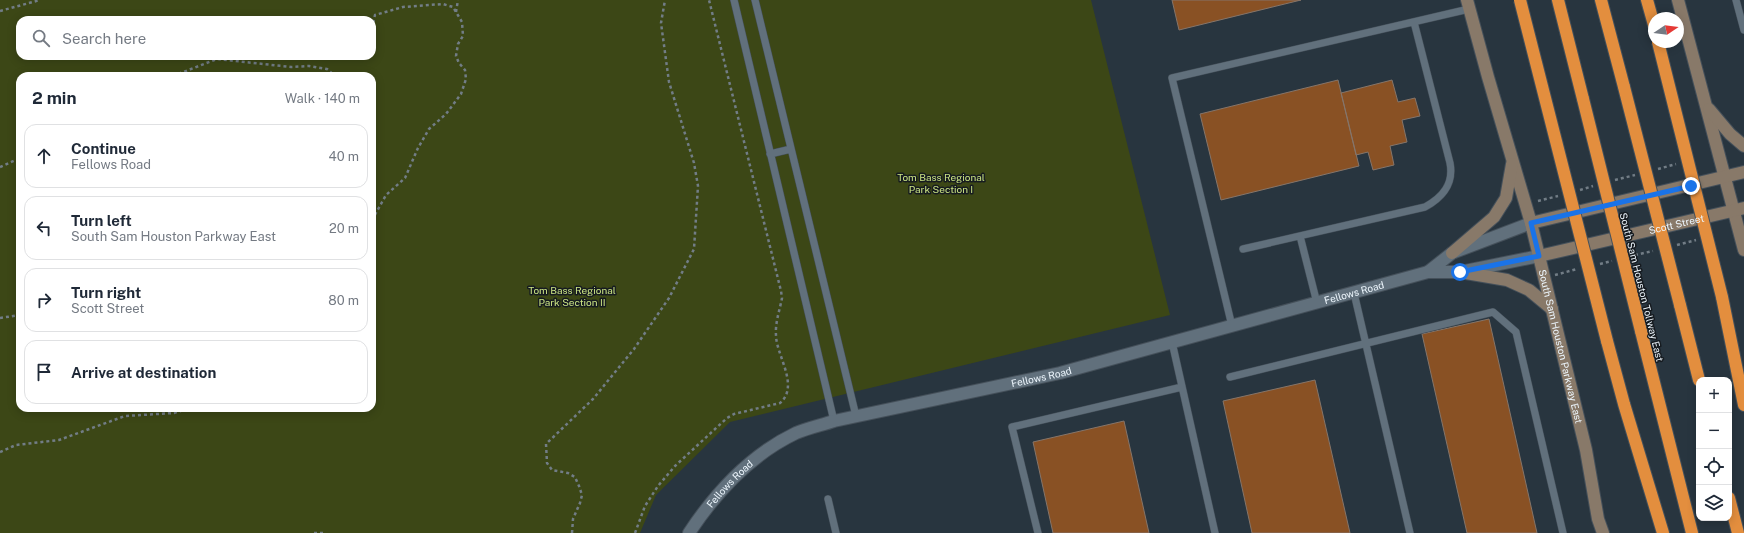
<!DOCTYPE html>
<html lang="en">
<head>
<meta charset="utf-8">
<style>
  :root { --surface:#fff; --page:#f6f6f7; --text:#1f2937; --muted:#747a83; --line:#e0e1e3 }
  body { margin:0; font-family:"Public Sans",sans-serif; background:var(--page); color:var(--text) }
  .controls { position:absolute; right:12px; bottom:12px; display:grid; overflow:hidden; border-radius:8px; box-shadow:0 2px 10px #0003 }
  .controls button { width:36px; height:36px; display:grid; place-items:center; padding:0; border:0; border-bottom:1px solid var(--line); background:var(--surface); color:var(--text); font:20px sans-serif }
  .compass { position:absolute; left:1648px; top:12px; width:36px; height:36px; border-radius:50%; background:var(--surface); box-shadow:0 2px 10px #0003; rotate:77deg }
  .stop { position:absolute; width:12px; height:12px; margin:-9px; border:3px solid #1a73e8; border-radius:50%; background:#fff }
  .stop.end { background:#1a73e8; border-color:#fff; box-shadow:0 1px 4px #0008 }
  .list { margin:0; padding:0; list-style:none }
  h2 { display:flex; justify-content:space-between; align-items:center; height:52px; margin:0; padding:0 16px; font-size:17px }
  h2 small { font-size:13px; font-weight:400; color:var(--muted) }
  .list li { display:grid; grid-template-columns:26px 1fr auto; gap:12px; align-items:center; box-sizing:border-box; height:64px; margin:0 8px 8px; padding:0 8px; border:1px solid var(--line); border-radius:12px }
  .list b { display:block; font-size:15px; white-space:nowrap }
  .list p { margin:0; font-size:13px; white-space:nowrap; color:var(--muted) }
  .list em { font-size:13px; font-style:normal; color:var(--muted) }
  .icon { flex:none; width:22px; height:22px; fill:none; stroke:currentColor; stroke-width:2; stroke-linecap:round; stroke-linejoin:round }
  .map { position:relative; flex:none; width:1744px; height:533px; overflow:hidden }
  .search { position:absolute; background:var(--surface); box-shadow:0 2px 10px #0003; left:16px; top:16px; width:360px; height:44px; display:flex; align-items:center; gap:10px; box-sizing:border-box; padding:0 14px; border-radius:12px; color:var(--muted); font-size:15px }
  .panel { position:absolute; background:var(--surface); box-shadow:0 2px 10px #0003; left:16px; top:72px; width:360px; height:340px; border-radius:12px }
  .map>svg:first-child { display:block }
  .green { fill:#3c4716; fill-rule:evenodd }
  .building { fill:#895124; stroke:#85756a }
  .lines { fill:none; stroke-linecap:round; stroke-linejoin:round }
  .service-casing { stroke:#45505a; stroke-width:8 }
  .tertiary-casing { stroke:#45505a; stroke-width:14 }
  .secondary-casing { stroke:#45505a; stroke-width:14 }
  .motorway-casing { stroke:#45505a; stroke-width:14 }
  .path { stroke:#727d86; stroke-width:2.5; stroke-dasharray:3 3; stroke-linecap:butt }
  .service { stroke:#61707c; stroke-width:7 }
  .tertiary { stroke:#61707c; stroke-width:12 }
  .secondary { stroke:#887969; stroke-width:12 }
  .motorway { stroke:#e38e3e; stroke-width:12 }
  .motorway-bridge-casing { stroke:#45505a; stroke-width:14; stroke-linecap:butt }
  .motorway-bridge { stroke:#e38e3e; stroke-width:12 }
  .route { stroke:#1a73e8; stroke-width:5 }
  .labels { text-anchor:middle; stroke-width:3; stroke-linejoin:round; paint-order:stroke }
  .park-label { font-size:10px; fill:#cce584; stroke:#161b20 }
  .street-label { font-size:10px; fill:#edf6fd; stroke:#161b20 }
</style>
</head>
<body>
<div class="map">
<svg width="1744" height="533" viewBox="0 0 1744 533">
  <rect width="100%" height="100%" fill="#28353f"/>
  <path class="green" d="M0 0H1091L1170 315 730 422 656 495 640 533H0ZM20 20H372V56H20ZM20 76H372V408H20Z"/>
  <path class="building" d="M1172 0H1301L1179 30Z
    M1338 80 1359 166 1221 200 1200 114Z
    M1392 80 1398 102 1415 98 1420 116 1402 120 1407 142 1390 146 1394 165 1373 170 1368 152 1356 155 1341 93Z
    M1489 319 1537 533H1467L1422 334Z
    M1315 380 1350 533H1252L1223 401Z
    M1124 421 1149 533H1053L1033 442Z"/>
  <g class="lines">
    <g class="service-casing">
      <path id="service" d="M734 0 834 421
        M755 0 856 416
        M1736 0 1744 30
        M770 154 791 149
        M1300 236 1317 303
        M1243 249 1425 207C1443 197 1454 184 1450 163L1414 22
        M1354 293 1410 533
        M1232 326 1172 78 1469 9
        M1172 342 1215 533
        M1230 377 1493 312 1516 332 1563 533
        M828 499 836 533
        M1038 533 1012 427 1182 387"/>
    </g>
    <g class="tertiary-casing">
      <g id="tertiary">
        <path d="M1428 272 1452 253 1531 223"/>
        <path id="s1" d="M689 533C716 492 752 454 796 433 808 428 822 425 834 421L1060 373 1428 272H1460L1539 256"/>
      </g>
    </g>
    <g class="secondary-casing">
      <g id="secondary">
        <path id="s2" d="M1467 0 1488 77 1531 223 1586 450 1598 519 1603 533"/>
        <path d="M1678 0 1744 250"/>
        <path d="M1709 109 1730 134 1744 146"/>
        <path d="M1531 223 1744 172"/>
        <path d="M1452 253 1494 217 1506 198 1512 164"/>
        <path id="s3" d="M1539 256 1744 208"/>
        <path d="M1460 272 1507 280 1529 290 1552 309"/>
      </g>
    </g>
    <g class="motorway-casing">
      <path id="motorway" d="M1558 0 1583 99
        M1601 0 1624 87
        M1647 0 1654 25
        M1722 297 1744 405
        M1680 305 1699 380
        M1641 331 1692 533
        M1607 341 1624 404 1663 533
        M1729 498 1738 533"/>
    </g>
    <path class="path" d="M0 11 40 0
      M456 12 458 0
      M173 76 217 59 291 67 309 66 327 69 335 76
      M0 167 20 158
      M1658 169 1676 164
      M1615 180 1635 175
      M1580 190 1593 186
      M1538 201 1558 196
      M372 220 386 195 405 178 418 148 429 129 446 114 461 94 466 79 465 70 459 63 456 56 458 44 463 36 462 22 453 7 443 4 403 7 375 15 373 23
      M1677 245 1696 240
      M1635 255 1653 251
      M1600 264 1612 261
      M1555 275 1577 269
      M0 318 20 315
      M0 452 16 445 59 440 125 416 174 413 190 408
      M314 533H325
      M572 533 573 519 580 503 582 495 579 486 575 477 568 473 552 470 547 463 546 444 593 399 634 349 669 298 694 249 698 186 694 163 669 82 661 23 665 0
      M635 533 645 506 658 486 675 466 727 418 734 414 780 403C800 386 776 355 776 335 775 323 780 309 782 298L781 291 709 0"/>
    <use href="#service" class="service"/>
    <use href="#tertiary" class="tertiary"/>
    <use href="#secondary" class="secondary"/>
    <use href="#motorway" class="motorway"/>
    <g class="motorway-bridge-casing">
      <path id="motorway-bridge" d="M1520 0 1607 341
        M1658 42 1722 297
        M1624 87 1680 305
        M1583 99 1641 331"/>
    </g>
    <use href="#motorway-bridge" class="motorway-bridge"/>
  </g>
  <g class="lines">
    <path class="route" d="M1460 272 1539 256 1531 223 1691 186"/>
  </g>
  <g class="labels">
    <g class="park-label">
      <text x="941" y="181">Tom Bass Regional<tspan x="941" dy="12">Park Section I</tspan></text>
      <text x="572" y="294">Tom Bass Regional<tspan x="572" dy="12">Park Section II</tspan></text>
    </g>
    <g class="street-label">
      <text dy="4" stroke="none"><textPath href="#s3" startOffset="141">Scott Street</textPath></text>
      <text transform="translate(1642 287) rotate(76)" y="4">South Sam Houston Tollway East</text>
      <text dy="4" stroke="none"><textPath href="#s1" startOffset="724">Fellows Road</textPath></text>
      <text dy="4" stroke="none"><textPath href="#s2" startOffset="359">South Sam Houston Parkway East</textPath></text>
      <text dy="4" stroke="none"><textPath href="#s1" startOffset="400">Fellows Road</textPath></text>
      <text dy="4" stroke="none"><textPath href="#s1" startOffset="64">Fellows Road</textPath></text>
    </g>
  </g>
</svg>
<div class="controls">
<button>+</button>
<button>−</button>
<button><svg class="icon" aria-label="locate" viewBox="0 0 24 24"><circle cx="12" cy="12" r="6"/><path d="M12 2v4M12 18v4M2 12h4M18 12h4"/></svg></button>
<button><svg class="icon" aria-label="layers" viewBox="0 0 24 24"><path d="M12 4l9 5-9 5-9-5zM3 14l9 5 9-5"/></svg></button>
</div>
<svg class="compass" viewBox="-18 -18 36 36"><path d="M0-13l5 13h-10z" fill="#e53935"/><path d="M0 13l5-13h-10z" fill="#747a83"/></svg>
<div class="stop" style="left:1460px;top:272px"></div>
<div class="stop end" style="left:1691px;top:186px"></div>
<div class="search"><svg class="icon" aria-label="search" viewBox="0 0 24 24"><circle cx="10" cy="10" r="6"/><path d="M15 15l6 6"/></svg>Search here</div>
<section class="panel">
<h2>2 min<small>Walk · 140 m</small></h2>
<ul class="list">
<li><svg class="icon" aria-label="ahead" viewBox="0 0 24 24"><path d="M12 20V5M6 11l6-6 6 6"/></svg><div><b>Continue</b><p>Fellows Road</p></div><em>40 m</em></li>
<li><svg class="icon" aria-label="left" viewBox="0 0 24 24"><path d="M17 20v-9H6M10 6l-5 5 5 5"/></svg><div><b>Turn left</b><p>South Sam Houston Parkway East</p></div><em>20 m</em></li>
<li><svg class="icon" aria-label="right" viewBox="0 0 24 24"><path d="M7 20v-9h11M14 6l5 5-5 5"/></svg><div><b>Turn right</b><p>Scott Street</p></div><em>80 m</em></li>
<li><svg class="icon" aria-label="arrive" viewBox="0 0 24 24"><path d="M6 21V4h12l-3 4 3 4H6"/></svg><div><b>Arrive at destination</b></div></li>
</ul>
</section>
</div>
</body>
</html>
